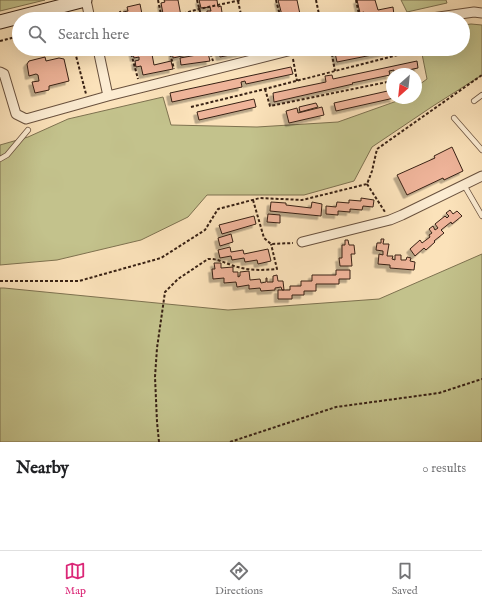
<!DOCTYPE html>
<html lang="en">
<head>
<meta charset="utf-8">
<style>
  :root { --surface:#fff; --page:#f2f2f2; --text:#202124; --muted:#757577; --line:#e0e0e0; --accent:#db2777 }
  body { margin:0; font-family:"IM FELL English",serif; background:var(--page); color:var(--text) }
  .compass { position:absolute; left:386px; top:68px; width:36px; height:36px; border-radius:50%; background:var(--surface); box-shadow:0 4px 16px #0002; rotate:207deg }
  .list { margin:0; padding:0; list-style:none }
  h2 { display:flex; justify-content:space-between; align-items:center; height:52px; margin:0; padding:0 16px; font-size:17px }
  h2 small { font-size:13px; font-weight:400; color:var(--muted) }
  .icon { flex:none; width:22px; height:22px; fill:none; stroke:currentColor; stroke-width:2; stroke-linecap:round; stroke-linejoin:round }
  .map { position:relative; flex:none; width:482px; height:442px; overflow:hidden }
  .search { position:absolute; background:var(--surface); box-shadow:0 4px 16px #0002; left:12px; right:12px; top:12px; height:44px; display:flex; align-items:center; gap:10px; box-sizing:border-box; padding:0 14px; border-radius:22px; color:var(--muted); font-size:15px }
  .sheet { height:108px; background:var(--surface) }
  nav { display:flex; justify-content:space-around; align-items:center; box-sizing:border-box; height:56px; border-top:1px solid var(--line); background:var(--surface); font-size:11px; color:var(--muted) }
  nav a { display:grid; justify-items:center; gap:2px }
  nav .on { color:var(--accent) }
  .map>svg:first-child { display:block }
  .green { fill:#c3c28c; stroke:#7e7250 }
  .building { fill:#efb49a; stroke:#382114; filter:url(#shadow) }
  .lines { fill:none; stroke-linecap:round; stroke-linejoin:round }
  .lane-casing { stroke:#69513e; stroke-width:6 }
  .street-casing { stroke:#69513e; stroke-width:11 }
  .secondary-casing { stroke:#382114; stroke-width:15 }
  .path { stroke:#382114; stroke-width:2; stroke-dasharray:3 2; stroke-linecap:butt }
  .lane { stroke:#fcecd2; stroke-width:4.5 }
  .street { stroke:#fcecd2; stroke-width:9 }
  .secondary { stroke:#fcecd2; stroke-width:13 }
</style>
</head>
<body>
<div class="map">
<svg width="482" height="442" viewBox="0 0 482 442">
  <defs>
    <filter id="shadow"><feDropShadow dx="-3.5" dy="3.5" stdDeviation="0" flood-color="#0004"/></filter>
  </defs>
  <rect width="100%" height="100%" fill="#fbe2ba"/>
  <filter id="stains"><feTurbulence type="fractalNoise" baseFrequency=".005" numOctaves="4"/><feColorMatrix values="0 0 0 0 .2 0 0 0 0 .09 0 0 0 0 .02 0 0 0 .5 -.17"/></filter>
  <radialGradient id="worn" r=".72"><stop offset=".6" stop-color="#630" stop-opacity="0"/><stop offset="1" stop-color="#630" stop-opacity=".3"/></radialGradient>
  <path class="green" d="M0 0H45L0 11Z
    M401 0H446L447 3 407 12Z
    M471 24 482 25V75L433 106 372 147 354 181 304 195H207L188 217 141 240 57 260 0 265V145L28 137 68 119 163 97 171 125 257 127 338 122 397 101 401 98H416V87L427 79 421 49H463V25Z
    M482 254V442H0V288H4L228 310 379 299Z"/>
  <path class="building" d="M164 0H178L181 16 183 15 184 19H169V18L164 19 161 3 165 2Z
    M199 0H217L218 7 221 6 223 19H204V16H207V11H211L210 7 201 8Z
    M278 0H297L301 19H283Z
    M357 0H375L378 10 393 7 394 15 377 19H365L364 12 360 13Z
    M140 4 143 19H125L123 12 128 11 127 7Z
    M132 49H151L154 65 171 61 173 69 143 75 141 66 136 67 135 61 139 60V57L134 58Z
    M172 49H190L191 54 173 58Z
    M218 49H245L246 52 220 57Z
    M358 49H392L386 50 387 52 337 62 335 53Z
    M208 53 210 61 181 65 180 58Z
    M45 57 46 61 59 58 64 59 69 81 49 86V90L35 93 32 82 39 81 38 75 36 74 29 76 27 64 29 61Z
    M417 61 418 68 394 73V70L389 71 390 75 352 83 353 84 274 102 273 93 326 82 325 76 332 75 333 79Z
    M291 67 293 74 246 84 245 81 241 82 242 87 172 102 170 93Z
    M392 90V98H394L336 111 334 103Z
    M254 99 256 107 199 120 197 112Z
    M316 103 318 107 300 112 299 107Z
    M322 107 324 115 289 123 286 111 297 108 298 113Z
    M452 147 463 171 444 180 443 178 407 195 397 175 435 158 434 156Z
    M361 198 374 200 373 207 363 206 362 210 350 209V212L338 211V215L326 214V206L336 207 337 202 349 203V200L361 201Z
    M271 202 286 203V205L311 208 312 202 322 204 321 216 270 211Z
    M450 210 453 214 457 211 462 216 452 224 451 222 441 230 444 233 434 241 435 242 426 250 424 248 415 256 410 249 420 240 422 243 430 237 429 235 432 233 429 229 433 226 435 230 438 228 435 224 445 216 447 218 449 216 446 213Z
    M268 214 280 215V223L267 222Z
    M254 216 256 224 222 234 219 225Z
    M231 234 233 242 220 246 218 238Z
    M381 239H384L383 244H389L387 256H393L392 259 395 260V255H401V260H406L407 257 411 258 410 261 415 262 414 270 390 268V265L378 264 379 254 383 255V251L376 250 377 243H381Z
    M345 240H348L349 245H354L355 254H351L352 266H340L339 258H342V245H345Z
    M230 247 231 252 243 250 244 254 268 249 271 261 258 264 257 260 245 262 244 258 232 260 231 256 220 258 218 250Z
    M214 263H221V268L233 267V272H238V277L240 276V272L249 271 250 280 260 279 261 283 266 282V278H267V282H273V276L277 275 278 281H283L284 290H282L281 287 275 288V290L261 291 260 288 249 289V285L237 287 236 282 224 283V278L213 279 212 269H215Z
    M336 270H350V279H339V284H316V291H304V295H292V299H278V290H290V286H301V281H312V275H336Z"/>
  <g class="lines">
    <g class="lane-casing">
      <path id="lane" d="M474 101 482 95
        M454 118 482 150
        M0 159 7 155 28 130
        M464 185 482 216"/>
    </g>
    <g class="street-casing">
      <path id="street" d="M86 0 90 19
        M425 19 474 12 482 13
        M98 49 108 96 296 49
        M0 72 4 74 16 114 26 119 108 96
        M302 242 390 220 402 215 482 176"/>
    </g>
    <g class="secondary-casing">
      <path id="secondary" d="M0 22 85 0"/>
    </g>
    <path class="path" d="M158 0 162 19
      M197 0 202 19
      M276 0 281 19
      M316 0 320 19
      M356 0 360 19
      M238 1 242 19
      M120 11 122 19
      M164 19 199 9 241 0
      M0 41 19 36
      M74 49 75 52 88 49
      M130 49 138 79
      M169 49 174 69
      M209 49 213 61
      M331 49 335 71
      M75 52 86 94
      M293 59 297 81
      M265 89 270 106 392 81
      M191 107 265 89 413 51
      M367 184 385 212
      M253 200 264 238 271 244 293 243
      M0 281H79L161 258 205 230 218 209 260 198 302 200 367 184 372 171 377 149 482 75
      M159 442 157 422 155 377 157 348 165 292 178 279 208 259C218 258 228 265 238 267 251 271 264 270 277 269L271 244
      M230 442 336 407 439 393 482 379"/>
    <use href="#lane" class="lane"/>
    <use href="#street" class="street"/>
    <use href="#secondary" class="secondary"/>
  </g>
  <rect width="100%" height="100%" filter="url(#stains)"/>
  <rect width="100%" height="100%" fill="url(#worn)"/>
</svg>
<svg class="compass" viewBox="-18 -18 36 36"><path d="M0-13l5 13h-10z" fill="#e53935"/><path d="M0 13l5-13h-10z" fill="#757577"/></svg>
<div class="search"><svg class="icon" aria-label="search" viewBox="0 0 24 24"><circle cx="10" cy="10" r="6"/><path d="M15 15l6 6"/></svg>Search here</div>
</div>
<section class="sheet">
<h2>Nearby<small>0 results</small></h2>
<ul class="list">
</ul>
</section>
<nav>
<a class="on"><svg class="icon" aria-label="map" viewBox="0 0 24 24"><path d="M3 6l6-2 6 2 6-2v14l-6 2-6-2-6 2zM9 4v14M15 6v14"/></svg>Map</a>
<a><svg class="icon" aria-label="directions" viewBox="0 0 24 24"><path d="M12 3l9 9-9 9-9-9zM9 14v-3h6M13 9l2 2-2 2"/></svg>Directions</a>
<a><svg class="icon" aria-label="saved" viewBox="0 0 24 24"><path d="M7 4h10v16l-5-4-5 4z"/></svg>Saved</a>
</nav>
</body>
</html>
